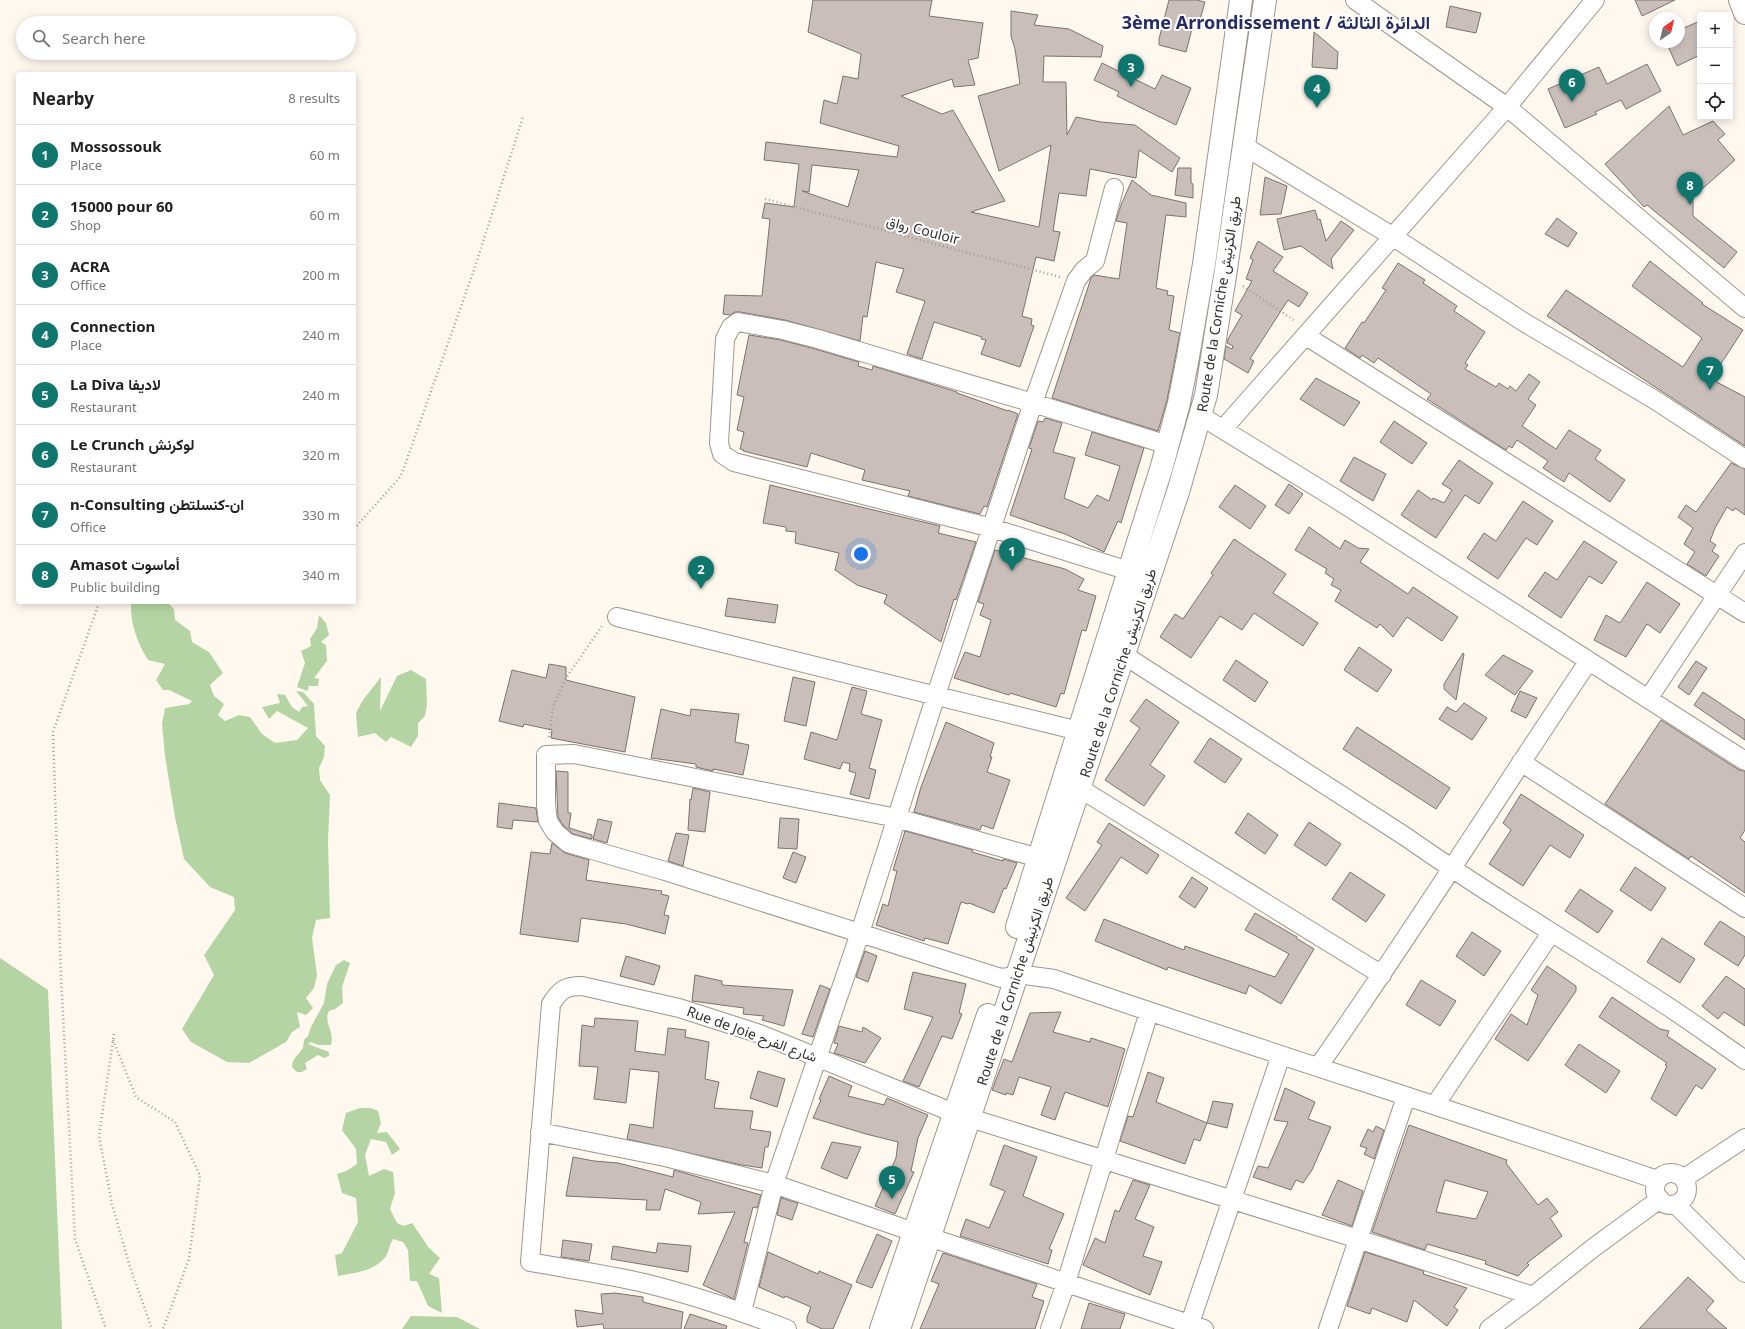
<!DOCTYPE html>
<html lang="en">
<head>
<meta charset="utf-8">
<style>
  :root { --surface:#fff; --page:#f2f2f2; --text:#222; --muted:#767676; --line:#e0e0e0; --accent:#0f766e }
  body { margin:0; font-family:"Noto Sans",Vazirmatn,sans-serif; background:var(--page); color:var(--text) }
  .controls { position:absolute; right:12px; top:12px; display:grid; overflow:hidden; border-radius:4px; box-shadow:0 2px 10px #0003 }
  .controls button { width:36px; height:36px; display:grid; place-items:center; padding:0; border:0; border-bottom:1px solid var(--line); background:var(--surface); color:var(--text); font:20px sans-serif }
  .compass { position:absolute; left:1649px; top:12px; width:36px; height:36px; border-radius:50%; background:var(--surface); box-shadow:0 2px 10px #0003; rotate:34deg }
  .you { position:absolute; left:861px; top:554px; width:14px; height:14px; margin:-10px; border:3px solid #fff; border-radius:50%; background:#1a73e8; box-shadow:0 0 0 6px #1a73e833 }
  .badge { display:grid; place-items:center; width:26px; height:26px; border-radius:50%; background:var(--accent); color:#fff; font-size:13px; font-weight:700 }
  .pin { position:absolute; translate:-50% -33px; filter:drop-shadow(0 1px 2px #0008) }
  .pin::after { content:''; position:absolute; top:21px; width:14px; height:12px; background:inherit; clip-path:polygon(0 0,100% 0,50% 100%) }
  .list { margin:0; padding:0; list-style:none }
  h2 { display:flex; justify-content:space-between; align-items:center; height:52px; margin:0; padding:0 16px; font-size:17px }
  h2 small { font-size:13px; font-weight:400; color:var(--muted) }
  .list li { display:grid; grid-template-columns:26px 1fr auto; gap:12px; align-items:center; box-sizing:border-box; height:60px; padding:0 16px; border-top:1px solid var(--line) }
  .list b { display:block; font-size:15px; white-space:nowrap }
  .list p { margin:0; font-size:13px; white-space:nowrap; color:var(--muted) }
  .list em { font-size:13px; font-style:normal; color:var(--muted) }
  .icon { flex:none; width:22px; height:22px; fill:none; stroke:currentColor; stroke-width:2; stroke-linecap:round; stroke-linejoin:round }
  .map { position:relative; flex:none; width:1745px; height:1329px; overflow:hidden }
  .search { position:absolute; background:var(--surface); box-shadow:0 2px 10px #0003; left:16px; top:16px; width:340px; height:44px; display:flex; align-items:center; gap:10px; box-sizing:border-box; padding:0 14px; border-radius:22px; color:var(--muted); font-size:15px }
  .panel { position:absolute; background:var(--surface); box-shadow:0 2px 10px #0003; left:16px; top:72px; width:340px; height:532px; border-radius:4px }
  .map>svg:first-child { display:block }
  .water { fill:#b4d5a3 }
  .building { fill:#c9beba; stroke:#7c726e; fill-rule:evenodd }
  .lines { fill:none; stroke-linecap:round; stroke-linejoin:round }
  .minor-casing { stroke:#9d968e; stroke-width:20 }
  .tertiary-casing { stroke:#9d968e; stroke-width:24 }
  .primary-casing { stroke:#9d968e; stroke-width:24 }
  .path { stroke:#a29d97; stroke-width:2.5; stroke-dasharray:1 3; stroke-linecap:butt }
  .minor { stroke:#fff; stroke-width:18 }
  .tertiary { stroke:#fff; stroke-width:22 }
  .primary { stroke:#fff; stroke-width:22 }
  .labels { text-anchor:middle; stroke-width:4; stroke-linejoin:round; paint-order:stroke }
  .street-label { font-size:14px; fill:#34312e; stroke:#fff }
  .district-label { font-size:18px; font-weight:bold; fill:#252b64; stroke:#fff }
</style>
</head>
<body>
<div class="map">
<svg width="1745" height="1329" viewBox="0 0 1745 1329">
  <rect width="100%" height="100%" fill="#fff8ef"/>
  <path class="water" d="M131 602H167L174 609 175 620 190 631 192 642 209 652 223 673 210 685 214 696 224 704 218 715 225 721 239 715 250 717 262 734 275 743 297 740 308 728 277 711 269 719 262 707 280 703 277 694 285 695 292 707 299 712 302 707 308 706 296 691 303 692 314 704 316 736 325 746 324 757 319 768 320 780 330 795 328 841 330 918 316 920 312 938 317 975 314 988 306 998 313 1008 306 1015 297 1012 300 1027 292 1032 286 1042 249 1063 227 1062 191 1042 182 1029 214 975 204 955 235 910 234 897 210 887 184 859 175 817 165 756 162 724 165 708 189 704 192 701 169 690H163L156 680 165 664 148 660C137 643 130 622 131 602Z
    M319 615 326 623 329 635 321 642 326 645 327 661 314 678 319 679 318 686H308L309 688 307 691 297 687 305 663 301 651 311 646 310 639 317 628Z
    M411 670 426 679 427 704 425 716 418 723V736L411 747 391 737 386 742 375 733 358 737 356 713 363 700 381 677 380 711 397 676Z
    M0 958 48 990 62 1329H0Z
    M344 960 350 963 342 987 343 1003 335 1009 329 1011C323 1023 335 1030 331 1045H318L311 1042 308 1044 329 1052V1056L324 1058 318 1055 305 1063 307 1069 302 1072H297L292 1067 293 1061 303 1048 304 1040 308 1036 311 1027 324 1003 327 984 336 965Z
    M360 1108H371L378 1111 381 1123 377 1133 387 1132 400 1149 392 1155 386 1142 371 1139 365 1155 369 1176 384 1169 393 1172 395 1193 390 1209 397 1223 404 1226 412 1223 429 1248 440 1258 429 1274 439 1278 442 1313 428 1306 417 1281H410L408 1250 403 1242 393 1239C390 1244 389 1251 386 1256 375 1271 355 1273 338 1276L335 1255 342 1253 358 1222 356 1198 342 1193 337 1174 346 1171 357 1164 356 1149 342 1130 346 1113Z
    M411 1316 457 1317 480 1329H402Z"/>
  <path class="building" d="M813 0H932L929 16 983 23 978 58 968 60 975 85 954 87 952 79 901 96 942 114 953 110 1005 201 971 212 1039 227 1051 145 999 171 978 96 1020 84 1015 49 1011 36V11L1038 15 1034 25 1069 29 1103 46 1101 57 1044 56 1043 82H1066L1067 135 1076 117 1101 122 1135 125 1180 158 1172 172 1139 150 1136 178 1090 169 1086 196 1059 193 1053 231 1060 232 1054 261 1036 257 1022 316 1032 319 1031 325 1034 326 1020 367 981 354 986 340 981 339 982 337 934 322 922 359 907 354 925 301 896 292 904 269 876 262 867 317 863 316 860 341 785 320 740 312H735L730 315 723 314 725 295 762 296 770 219 762 218 765 203 794 207 799 164 764 160 766 142 897 157 899 146 820 123 824 100 837 104 843 76 858 79 861 54 808 32ZM812 165 859 170 848 207 802 191 809 192Z
    M1169 0H1197L1205 2 1199 23 1194 21 1186 52 1159 45V39Z
    M1635 0H1675L1642 16Z
    M1450 6 1481 13 1476 33 1446 27Z
    M1700 21V55L1677 66 1666 42H1679V30Z
    M1314 32 1338 52 1337 69 1312 67Z
    M1102 63 1155 89 1162 75 1191 88 1176 125 1117 96 1119 92 1094 80Z
    M1647 64 1661 91 1626 109 1621 100 1595 112 1597 114 1565 128 1548 89 1599 67 1607 84Z
    M1669 106 1683 135 1713 121 1725 134 1718 140 1735 160 1693 197V216L1737 252 1724 268 1647 205 1644 207 1605 164Z
    M1178 168H1191V183L1193 184V198L1175 195Z
    M1265 177 1287 186 1281 214 1260 215Z
    M1132 180 1151 195 1186 203V217L1166 215 1156 288 1168 291 1167 295 1174 296 1169 330 1180 333 1167 400 1158 431 1052 398 1091 278 1094 275 1119 279 1127 223 1116 221 1121 205Z
    M1315 210 1318 220 1320 219 1326 241 1341 221 1354 230 1331 259 1333 269 1301 246 1284 250 1277 219Z
    M1557 218 1577 233 1568 247 1545 234Z
    M1258 241 1283 257 1273 271 1308 293 1299 307 1288 300 1250 359 1254 361 1248 373 1224 359 1226 346 1232 349 1233 346 1227 343 1228 339 1242 315 1235 311 1252 281 1246 279 1253 260 1250 258Z
    M1650 261 1703 303 1702 304 1743 330 1711 379 1745 397V446L1547 316 1566 290 1683 367 1702 338 1632 286Z
    M1398 263 1425 280 1423 283 1457 306 1454 311 1485 332 1465 363 1468 365 1465 369 1496 387 1499 383 1508 389 1510 386 1516 391 1529 374 1540 382 1528 399 1536 405 1522 426 1556 449 1569 430 1601 450 1595 459 1625 480 1610 502 1569 473 1564 482 1543 468 1548 461 1517 440 1512 448 1509 446 1506 450 1427 399 1431 394 1378 358 1374 363 1362 355 1360 358 1345 348 1362 322 1364 323 1386 290 1382 288Z
    M749 335 781 340 815 349 859 362 858 366 872 370 873 366 957 392V393L1008 411V410L1018 414 987 507 984 506 980 514 908 496 910 491 862 480 865 470 811 453 807 467 743 451 744 450 740 449 744 432 737 430 744 397 737 395Z
    M1316 378 1360 402 1344 426 1300 399Z
    M1045 418 1062 423 1053 452 1075 458 1064 498 1088 508 1097 495 1109 501 1120 466 1085 455 1092 432 1144 448 1121 523 1118 521 1104 552 1065 534 1010 515 1032 449 1029 448 1038 421 1043 422Z
    M1394 421 1427 443 1412 464 1380 442Z
    M1354 457 1386 474 1373 501 1340 481Z
    M1459 460 1493 483 1479 504 1465 495 1436 538 1401 515 1418 490 1432 500 1433 498 1444 503 1452 490 1442 484Z
    M1731 463 1745 469V515L1735 508 1733 511 1727 507 1715 528 1710 541 1716 545 1712 551 1719 556 1706 576 1687 564 1695 552 1684 544 1693 528 1678 517 1686 505 1696 512Z
    M1289 484 1303 494 1289 514 1275 505Z
    M770 485 940 526 938 533 976 542 956 600 954 599 941 642 884 603 887 595 857 585 835 570 839 553 795 543 796 532 786 531V527L763 523Z
    M1235 485 1266 506 1250 529 1219 507Z
    M1523 501 1553 521 1537 545 1526 538 1498 579 1467 558 1484 533 1496 541Z
    M1309 527 1340 549 1345 540 1358 548 1369 549 1360 562 1408 594 1413 587 1458 617 1442 641 1407 617 1393 637 1380 624 1377 628 1335 601 1341 590 1331 585 1334 579 1325 573 1327 569 1295 550Z
    M1234 539 1286 574 1273 593 1318 623 1303 646 1254 613 1242 630 1220 616 1191 658 1160 637 1175 614 1183 619 1213 575 1211 573Z
    M1584 541 1617 562 1602 584 1589 576 1561 618 1528 596 1545 572 1557 580Z
    M995 550 1065 569 1084 579 1078 590 1096 596 1086 631 1082 630 1064 694 1061 693 1056 707 1010 693 1009 695 954 678 965 652 980 657 991 620 980 615 984 604 978 602Z
    M1647 582 1680 604 1660 633 1647 624 1626 657 1594 640 1606 615 1620 623Z
    M728 598 778 605 775 623 725 616Z
    M1359 647 1392 670 1377 692 1344 670Z
    M1463 653 1464 654 1456 700 1444 689V684Z
    M1503 655 1533 671 1515 695 1485 675Z
    M1236 660 1268 682 1255 702 1223 680Z
    M1696 661 1707 668 1689 695 1678 687Z
    M549 664 566 667V680L635 697 625 752 551 738 552 730 524 724 523 727 499 721 512 670 546 678Z
    M793 677 815 682 806 726 784 721Z
    M852 687 867 691 861 714 882 720 869 768 876 770 869 799 850 794 856 773 849 771 850 764 843 762 840 769 804 759 811 732 837 740Z
    M1520 691 1537 698 1526 718 1511 711Z
    M1703 692 1745 720V740L1694 705Z
    M1146 699 1179 722 1150 765 1165 776 1144 806 1105 780 1140 728 1130 721Z
    M1464 703 1487 718 1472 740 1439 719 1447 707 1456 712Z
    M661 709 690 716 691 709 739 714 735 742 749 745 743 775 713 769V771L696 767V764L651 758Z
    M1661 720 1739 770 1745 771V830L1740 838 1745 842V893L1691 856 1689 859 1605 804Z
    M946 722 994 743 990 757H992L987 772 1010 780 993 829 982 825 980 830 914 812 921 787Z
    M1357 727 1450 788 1436 809 1343 749Z
    M1210 738 1242 759 1225 783 1194 762Z
    M556 771 568 772V813H571L569 828 592 835V839L573 834 563 825 558 817Z
    M693 788 710 792 705 832 688 830 690 799 691 800Z
    M1521 794 1584 835 1570 858 1550 845 1523 886 1489 864 1511 830 1503 823Z
    M499 803 536 808 538 822 513 820 512 829 497 827Z
    M1248 813 1278 835 1265 854 1235 833Z
    M780 818 799 819 797 849 778 848Z
    M598 819 612 822 607 843 593 839Z
    M1309 822 1341 844 1326 866 1294 845Z
    M1109 823 1159 855 1147 874 1121 857 1085 911 1066 898 1102 845 1097 842Z
    M905 831 973 850 972 852 1003 861V859L1017 863 1006 889 1004 888 994 913 969 903 968 904 961 902 948 944 925 938 924 941 876 925 883 904 888 906 897 871 893 870Z
    M676 833 689 835 683 866 668 861Z
    M552 843 565 853 589 860 586 880 662 891 661 894 669 896 664 915 669 916 665 934 626 924 581 918 578 942 520 934 531 852 550 854Z
    M793 852 806 857 796 883 783 878Z
    M1635 867 1666 888 1651 911 1620 890Z
    M1350 872 1385 895 1366 922 1332 899Z
    M1192 877 1208 888 1195 908 1179 897Z
    M1580 889 1613 911 1598 933 1565 911Z
    M1255 913 1297 937 1296 938 1314 949 1281 1004 1249 985 1246 994 1168 967 1167 970 1095 941 1104 919 1184 950 1185 946 1275 977 1289 954 1245 930Z
    M1720 921 1745 937V955L1738 966 1704 944Z
    M1472 932 1501 951 1484 976 1456 956Z
    M1662 938 1695 959 1680 983 1647 962Z
    M865 951 877 956 868 982 856 977Z
    M626 956 660 966 654 985 620 976Z
    M1547 966 1576 986V991L1528 1061 1495 1039 1511 1014 1527 1025 1538 995 1531 990Z
    M913 972 966 984 959 1013 962 1014 952 1039 942 1036 919 1087 903 1081 933 1017 904 1009Z
    M695 975 722 981V985L793 990 784 1026 762 1020 764 1016 743 1014 744 1008 692 1001Z
    M1726 976 1745 989V1026L1724 1012 1718 1019 1702 1006Z
    M1421 980 1456 1001 1440 1026 1406 1005Z
    M820 985 830 989 813 1037 802 1034Z
    M1612 997 1660 1029 1669 1031 1667 1036 1716 1069 1702 1089 1696 1085 1676 1116 1651 1099 1667 1066 1665 1065 1667 1063 1599 1017Z
    M1061 1012 1053 1032 1090 1042 1091 1038 1125 1049 1108 1107 1065 1092 1055 1120 1041 1115 1051 1087 1019 1077 1013 1095 1006 1093V1095L992 1090 1004 1059 1012 1062 1030 1013Z
    M595 1018 638 1021 635 1051 665 1055 668 1028 686 1030 685 1037 709 1042 705 1079 719 1082 714 1108 753 1111 750 1129 771 1132 768 1147H765L762 1168 742 1165 627 1139 630 1124 653 1128 659 1072 630 1069 626 1103 594 1099 598 1067 579 1066 582 1025 594 1027Z
    M839 1026 862 1032 863 1027 881 1038 865 1063 834 1053 838 1044 834 1043Z
    M1579 1044 1620 1071 1606 1093 1565 1065Z
    M758 1071 785 1079 777 1107 750 1098Z
    M1148 1072 1164 1078 1156 1102 1207 1123 1200 1141 1194 1139 1185 1164 1120 1141 1128 1116 1133 1117Z
    M829 1076 852 1086 848 1096 884 1105 887 1098 928 1115 918 1138 911 1171 914 1172 895 1214 875 1206 896 1158 898 1142 866 1134 813 1118 821 1100 819 1099Z
    M1285 1088 1315 1102 1308 1119 1331 1127 1312 1170 1303 1183 1296 1180 1291 1190 1253 1177 1258 1166 1268 1168 1288 1122 1274 1120Z
    M1213 1101 1233 1104 1227 1128 1207 1123Z
    M1409 1125 1507 1160 1506 1163 1538 1205 1547 1198 1558 1212 1550 1218 1562 1236 1527 1263 1529 1265 1518 1276 1485 1264 1486 1261 1427 1244 1425 1250 1372 1232ZM1445 1180 1488 1192 1476 1219 1436 1212Z
    M1376 1126 1384 1130 1374 1159 1364 1154 1367 1148 1360 1146 1368 1129 1373 1132Z
    M832 1142 861 1147 847 1179 821 1168Z
    M1004 1145 1037 1157 1023 1196 1064 1214 1049 1249 1052 1250 1048 1264 960 1236 966 1219 989 1228 1005 1191 990 1185Z
    M573 1157 594 1161 618 1163 673 1177 674 1170 761 1195 757 1208 753 1207 744 1242 748 1243 734 1299 703 1285 735 1212 698 1214 701 1202 665 1189 660 1210H646L647 1200 566 1196Z
    M1133 1180 1150 1185 1135 1219 1154 1227 1143 1256 1162 1262 1150 1295 1083 1265 1095 1238 1105 1243 1115 1210 1119 1212Z
    M1338 1180 1363 1191 1352 1226 1322 1215Z
    M781 1198 798 1203 792 1220 777 1215Z
    M877 1234 892 1241 872 1288 856 1282Z
    M563 1240 592 1244 589 1261 561 1257Z
    M658 1243 691 1246 688 1272 611 1259 613 1246 656 1253Z
    M768 1252 818 1274 819 1271 852 1285 833 1329H822L807 1322V1317L811 1307 785 1296 784 1298 759 1287Z
    M1365 1252 1424 1271 1423 1274 1467 1288 1454 1307 1458 1310 1447 1326 1414 1300 1407 1322 1372 1308 1370 1314 1347 1306Z
    M943 1253 1037 1284 1032 1297 1044 1301 1035 1329H920L939 1284 931 1281Z
    M1688 1277 1714 1301 1706 1310 1727 1329H1639Z
    M615 1293 643 1297V1302L683 1312 681 1329H604L603 1324 577 1327 575 1310 603 1314 601 1294Z
    M1089 1303 1125 1314 1120 1329H1081Z
    M690 1314 727 1326 726 1329H684Z"/>
  <g class="lines">
    <g class="minor-casing">
      <path id="minor" d="M1355 0 1507 107 1745 308
        M1244 146 1392 236 1522 321 1655 400 1745 459
        M1306 336 1745 613
        M1201 416 1336 499 1745 761
        M1223 429 1507 107 1595 0
        M1129 571 992 528 734 462 722 454 719 443 725 339 731 327 738 322 783 330 818 339 1033 403 1168 445
        M617 617 1079 731
        M1124 655 1406 837C1488 895 1574 945 1658 1000 1688 1019 1716 1040 1745 1060
        M1648 699 1745 553
        M1521 762 1745 908
        M1079 788 1382 975
        M1039 858 897 818 574 754 546 755V805L548 821 555 832 568 843 665 871 1001 978 1025 975 1054 979C1254 1048 1457 1111 1657 1180
        M1318 1067C1411 934 1498 796 1588 662
        M1435 1105 1551 933
        M970 1118 1358 1239 1533 1296
        M540 1132 665 1157 774 1184 914 1232
        M1655 1189a16 16 0 1 1 32 0a16 16 0 1 1-32 0Z
        M1683 1179 1745 1138
        M1675 1204 1745 1273
        M929 1237 1204 1329
        M742 1312 774 1184 860 933 936 695 1033 403 1076 281 1084 270 1095 261 1114 188
        M787 1329C740 1311 693 1295 644 1283 606 1274 568 1269 530 1262L551 1004C560 990 565 986 582 986L679 1008 760 1034 954 1113
        M1050 1329 1066 1283 1149 1012
        M1188 1329 1281 1055
        M1328 1329 1406 1097
        M1489 1329 1533 1296 1593 1248 1660 1199"/>
    </g>
    <g class="tertiary-casing">
      <path id="tertiary" d="M1017 927 1162 466 1179 403 1188 357 1204 264 1241 0
        M881 1329 988 1015
        M899 1329 1178 492 1206 395 1225 276 1265 0"/>
    </g>
    <g class="primary-casing">
      <path id="primary" d="M1740 0 1745 13"/>
    </g>
    <path class="path" d="M765 199 1060 277
      M1243 286 1295 321
      M354 529 401 476 474 270 523 117
      M103 602 99 603 53 732 61 977 75 1239 106 1329
      M549 737 553 707 566 678 602 626
      M114 1034 99 1136 112 1204 129 1264 152 1329
      M113 1040 136 1097 175 1122 200 1176 189 1259 163 1329"/>
    <use href="#minor" class="minor"/>
    <use href="#tertiary" class="tertiary"/>
    <use href="#primary" class="primary"/>
  </g>
  <g class="labels">
    <g class="street-label">
      <text transform="translate(923 230) rotate(15)" y="5">رواق Couloir</text>
      <text transform="translate(1219 304) rotate(-81)" y="5">Route de la Corniche طريق الكرنيش</text>
      <text transform="translate(1118 673) rotate(-72)" y="5">Route de la Corniche طريق الكرنيش</text>
      <text transform="translate(1015 981) rotate(-72)" y="5">Route de la Corniche طريق الكرنيش</text>
      <text transform="translate(752 1034) rotate(20)" y="5">Rue de Joie شارع الفرح</text>
    </g>
    <g class="district-label">
      <text x="1276" y="29">3ème Arrondissement / الدائرة الثالثة</text>
    </g>
  </g>
</svg>
<div class="controls">
<button>+</button>
<button>−</button>
<button><svg class="icon" aria-label="locate" viewBox="0 0 24 24"><circle cx="12" cy="12" r="6"/><path d="M12 2v4M12 18v4M2 12h4M18 12h4"/></svg></button>
</div>
<svg class="compass" viewBox="-18 -18 36 36"><path d="M0-13l5 13h-10z" fill="#e53935"/><path d="M0 13l5-13h-10z" fill="#767676"/></svg>
<div class="you"></div>
<div class="pin badge" style="left:1012px;top:571px">1</div>
<div class="pin badge" style="left:701px;top:589px">2</div>
<div class="pin badge" style="left:1131px;top:87px">3</div>
<div class="pin badge" style="left:1317px;top:108px">4</div>
<div class="pin badge" style="left:892px;top:1199px">5</div>
<div class="pin badge" style="left:1572px;top:102px">6</div>
<div class="pin badge" style="left:1710px;top:390px">7</div>
<div class="pin badge" style="left:1690px;top:205px">8</div>
<div class="search"><svg class="icon" aria-label="search" viewBox="0 0 24 24"><circle cx="10" cy="10" r="6"/><path d="M15 15l6 6"/></svg>Search here</div>
<section class="panel">
<h2>Nearby<small>8 results</small></h2>
<ul class="list">
<li><span class="badge">1</span><div><b>Mossossouk</b><p>Place</p></div><em>60 m</em></li>
<li><span class="badge">2</span><div><b>15000 pour 60</b><p>Shop</p></div><em>60 m</em></li>
<li><span class="badge">3</span><div><b>ACRA</b><p>Office</p></div><em>200 m</em></li>
<li><span class="badge">4</span><div><b>Connection</b><p>Place</p></div><em>240 m</em></li>
<li><span class="badge">5</span><div><b>La Diva لاديفا</b><p>Restaurant</p></div><em>240 m</em></li>
<li><span class="badge">6</span><div><b>Le Crunch لوكرنش</b><p>Restaurant</p></div><em>320 m</em></li>
<li><span class="badge">7</span><div><b>n-Consulting ان-كنسلتطن</b><p>Office</p></div><em>330 m</em></li>
<li><span class="badge">8</span><div><b>Amasot أماسوت</b><p>Public building</p></div><em>340 m</em></li>
</ul>
</section>
</div>
</body>
</html>
